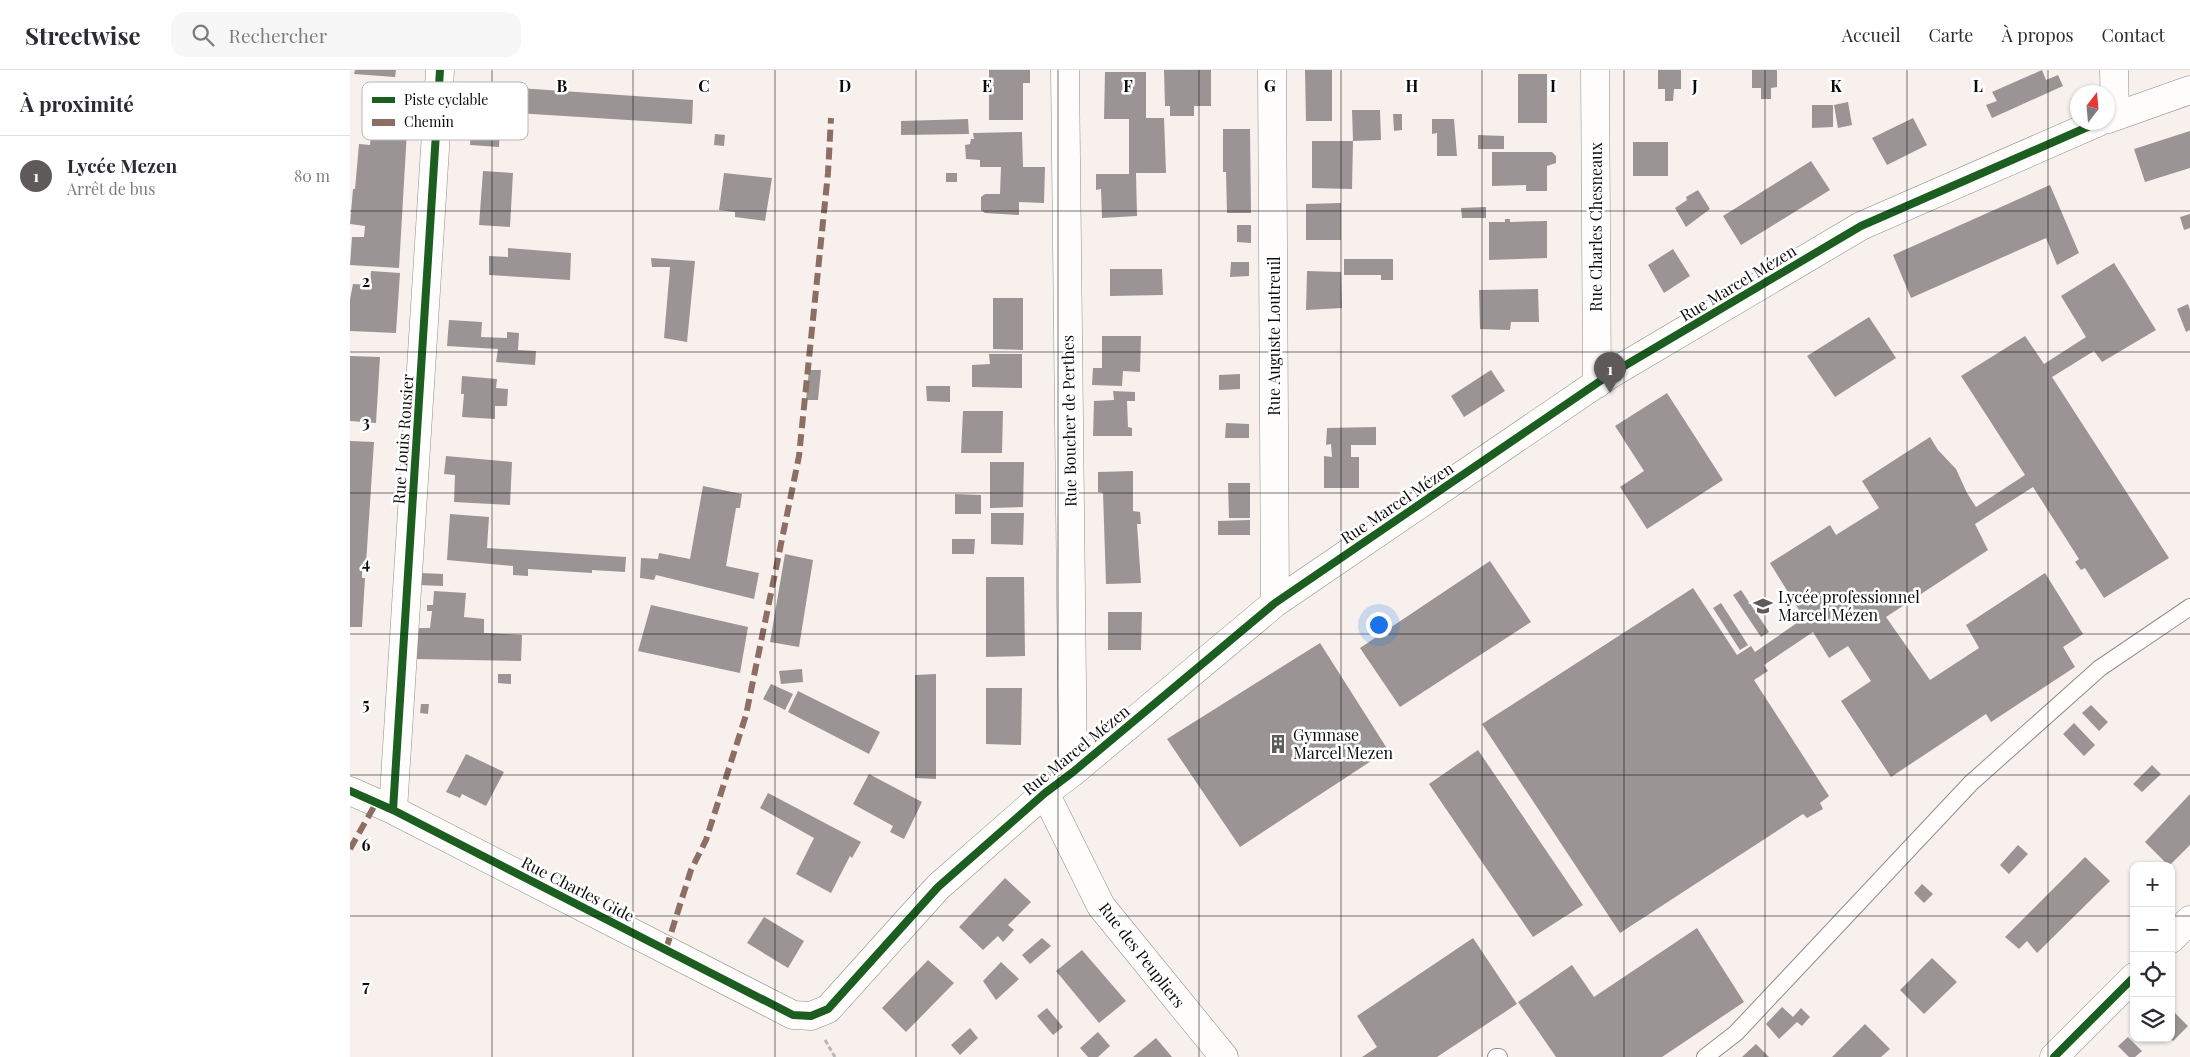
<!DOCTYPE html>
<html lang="fr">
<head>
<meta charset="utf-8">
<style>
  :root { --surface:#fff; --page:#f7f7f7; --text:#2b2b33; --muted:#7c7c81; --line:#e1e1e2; --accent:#5d5a59 }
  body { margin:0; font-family:"Playfair Display",serif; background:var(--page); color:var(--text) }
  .controls { position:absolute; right:15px; bottom:15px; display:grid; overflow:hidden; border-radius:10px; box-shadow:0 1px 4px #0004 }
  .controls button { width:45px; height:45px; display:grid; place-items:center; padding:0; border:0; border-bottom:1px solid var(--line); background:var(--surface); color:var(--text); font:25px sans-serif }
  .compass { position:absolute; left:1720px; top:15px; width:45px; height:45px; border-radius:50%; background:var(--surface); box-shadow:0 1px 4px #0004; rotate:16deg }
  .you { position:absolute; left:1028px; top:554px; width:18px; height:18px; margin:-12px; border:4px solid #fff; border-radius:50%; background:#1a73e8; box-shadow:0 0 0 8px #1a73e833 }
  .badge { display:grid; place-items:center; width:32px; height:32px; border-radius:50%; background:var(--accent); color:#fff; font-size:16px; font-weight:700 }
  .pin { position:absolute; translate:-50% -41px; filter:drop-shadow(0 1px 2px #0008) }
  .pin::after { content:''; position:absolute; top:26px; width:18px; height:15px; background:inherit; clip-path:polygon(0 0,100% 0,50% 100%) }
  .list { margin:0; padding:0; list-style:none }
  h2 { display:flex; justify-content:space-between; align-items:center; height:65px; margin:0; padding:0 20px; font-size:21px }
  h2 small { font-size:16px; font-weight:400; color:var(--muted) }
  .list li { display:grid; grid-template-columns:32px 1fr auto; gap:15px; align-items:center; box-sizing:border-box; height:80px; padding:0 20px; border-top:1px solid var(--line) }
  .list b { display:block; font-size:19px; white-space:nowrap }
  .list p { margin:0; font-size:16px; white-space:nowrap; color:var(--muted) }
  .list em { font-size:16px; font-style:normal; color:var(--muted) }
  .icon { flex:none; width:28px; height:28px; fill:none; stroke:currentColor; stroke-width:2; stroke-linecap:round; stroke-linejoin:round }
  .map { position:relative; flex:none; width:1840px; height:987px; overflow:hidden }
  header { display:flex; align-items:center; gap:30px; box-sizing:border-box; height:70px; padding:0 25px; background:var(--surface); border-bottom:1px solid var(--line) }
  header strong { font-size:24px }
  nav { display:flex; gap:28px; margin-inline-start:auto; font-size:18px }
  .search { width:350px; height:45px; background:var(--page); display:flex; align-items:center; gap:12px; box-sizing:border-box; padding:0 18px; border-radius:15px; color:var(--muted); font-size:19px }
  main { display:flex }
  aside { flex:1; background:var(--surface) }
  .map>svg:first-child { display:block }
  .building { fill:#9a9594 }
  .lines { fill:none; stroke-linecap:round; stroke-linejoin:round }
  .service-casing { stroke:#918e8c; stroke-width:18 }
  .minor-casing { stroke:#918e8c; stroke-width:29 }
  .tertiary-casing { stroke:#918e8c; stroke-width:29 }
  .path { stroke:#b7b5b5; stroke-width:3; stroke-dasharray:5 2.5; stroke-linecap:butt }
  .service { stroke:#fefdfc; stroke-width:16 }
  .minor { stroke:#fefdfc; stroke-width:28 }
  .tertiary { stroke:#fefdfc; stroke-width:28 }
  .quiet { stroke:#8d6e63; stroke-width:6; stroke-dasharray:12 6; stroke-linecap:butt }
  .cycleway-casing { stroke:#fff; stroke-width:11 }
  .cycleway { stroke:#1b5e20; stroke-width:8 }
  .grid { fill:none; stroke:#0a0a0a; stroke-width:1; stroke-opacity:0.55 }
  .labels { text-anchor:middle; stroke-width:5; stroke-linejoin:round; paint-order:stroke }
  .street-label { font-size:16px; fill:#0a0a0a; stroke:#fff }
  .poi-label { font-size:16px; fill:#0a0a0a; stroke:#fff; text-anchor:start }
  .key { fill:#fff; stroke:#b6b6b6; stroke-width:1 }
  .key-label { font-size:14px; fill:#0a0a0a }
  .grid-label { font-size:16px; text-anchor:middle; font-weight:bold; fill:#0a0a0a; stroke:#fff; stroke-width:5; stroke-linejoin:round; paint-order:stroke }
</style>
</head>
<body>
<header>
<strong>Streetwise</strong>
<div class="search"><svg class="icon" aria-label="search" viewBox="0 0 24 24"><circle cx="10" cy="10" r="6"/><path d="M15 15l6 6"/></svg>Rechercher</div>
<nav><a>Accueil</a><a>Carte</a><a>À propos</a><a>Contact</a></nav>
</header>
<main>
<aside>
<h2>À proximité<small></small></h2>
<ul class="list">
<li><span class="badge">1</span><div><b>Lycée Mezen</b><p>Arrêt de bus</p></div><em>80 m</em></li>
</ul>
</aside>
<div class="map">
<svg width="1840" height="987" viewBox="0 0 1840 987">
  <rect width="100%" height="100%" fill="#f8f0ed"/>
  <path class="building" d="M5 0H46L45 7 4 4Z
    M639 0H680V13H673V50H639Z
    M814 0H861V36H844V46H820V36H815Z
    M955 0H982V51H956Z
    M1308 0H1331V19H1324L1323 31H1315V19H1308Z
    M1402 0H1427V17L1421 18V29H1411V18H1402Z
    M1692 0 1696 10 1708 5 1713 16 1642 48 1636 35 1647 31 1642 22Z
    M755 2H796V48H814L816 103H786L787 146 752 148 751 119 746 120V104H779V49H754Z
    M1168 4H1197V53H1168Z
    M124 15 343 30 342 54 151 42 149 77 120 75Z
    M24 30 56 32V44H58L49 198 0 195 2 167H14L15 156 0 154 3 119H5L9 74 20 75Z
    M1498 32 1502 55 1488 58 1484 35Z
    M1462 35H1483V57L1462 58Z
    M1002 40H1030L1031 70 1003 71 1002 119 962 118V71H1003Z
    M1043 44H1052V60L1044 61Z
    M1563 48 1577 75 1537 95 1522 68Z
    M618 49 619 64 551 65V51Z
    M1082 49H1104L1107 86H1087V63L1082 64Z
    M873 59H900L901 143H877L876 102H873Z
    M1840 61V98L1795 112 1784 79Z
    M672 62 673 97H695L694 133 669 132V145L635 143 631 140V127L635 124H650L651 97H630V90L616 89 615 75 620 74 621 69H624L623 63Z
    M365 64 375 65 374 76 364 75Z
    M1128 65 1154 66V79H1128Z
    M1283 72H1318V106H1283Z
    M1142 82H1202L1206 86V93L1197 96V121H1176V115L1142 116Z
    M1461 91 1480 120 1391 175 1373 146Z
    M133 101 163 103 160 157 129 155Z
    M374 103 422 108 415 151 385 147V142L369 140Z
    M596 103H607V112H596Z
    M1700 115 1729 183 1707 195 1696 168 1561 228 1543 185Z
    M1348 120 1360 139 1336 157 1325 138 1337 130 1336 127Z
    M991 133V170H956V134Z
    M1136 137V148H1112L1111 138Z
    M1840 144V158L1834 160 1830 147Z
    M1155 149H1160V152L1197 151V188L1139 190V152H1155Z
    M887 155H901V173L887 172Z
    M158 178 221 183 220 210 139 205V186L158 187Z
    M1323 179 1340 206 1314 223 1298 195Z
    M301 188 345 191 337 272 314 268 320 197H302Z
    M994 189H1043V210H1031V205H994Z
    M881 192H899V206L880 207Z
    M1764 193 1806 260 1752 292 1744 281 1702 307 1819 488 1754 528 1735 498 1731 500 1725 492 1729 489 1683 417 1625 454 1638 480 1536 547 1580 610 1629 578 1616 555 1695 503 1733 564 1713 577 1725 597 1641 652 1636 644 1541 707 1491 631 1521 611 1498 576 1479 588 1463 562 1414 595 1418 601 1404 610 1479 726 1470 733 1473 739 1457 748 1453 744 1270 863 1132 654 1343 518 1387 585 1401 576 1405 582 1454 548 1420 493 1480 455 1486 465 1529 438 1512 411 1580 367 1588 380 1606 399 1617 423 1626 437 1675 405 1611 306 1675 266 1694 294 1736 267 1711 226Z
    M760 199H812L813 225 760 226Z
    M21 201 50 203 46 263 0 261V229L3 214 20 215Z
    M957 201 991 202 992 238 956 240Z
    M1188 219 1189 252H1161L1160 260 1130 259 1129 220Z
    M643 228H673V280L643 279Z
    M1838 234 1840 240V260L1836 262 1827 239Z
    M1519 247 1546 288 1485 327 1457 286Z
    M99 250 132 252 131 267 157 268V262L169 263 168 280 186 281 185 295 146 292 148 279 97 276Z
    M752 266H791L790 302 773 301 772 316 742 315 743 298H752Z
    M639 284H672V318L622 317V295L640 294Z
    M0 286 30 287 26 353 0 351Z
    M459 300H471L468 330H456Z
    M1141 300 1155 321 1114 347 1101 326Z
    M890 304V319L869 320V305Z
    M112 306 147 309 146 318 158 319 157 336H145V349L112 347 114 324H111Z
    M576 316H600V332L577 331Z
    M763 321 785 322V331H777L778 357 782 358V366H743L744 331 764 330Z
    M1317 323 1373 410 1297 459 1270 417 1294 401 1265 356Z
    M613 341H653L652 383H611Z
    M876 353 899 354V368H875Z
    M1026 357V375H1001V387H1009V418H974V386L982 387 981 374 976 375 977 358Z
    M0 371 24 372 16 494H12V508H15L12 557H0Z
    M96 386 162 392 160 435 104 432 105 405 94 404Z
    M640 392H674L673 437 640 438Z
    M783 401V441L790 442 791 454H787L791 513 756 514 753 423 748 422V402Z
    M878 413H900V448H879Z
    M353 416 392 424 390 438H386L376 496 409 503 404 529 306 505 304 510 290 508 291 488 308 489 309 483 340 489Z
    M605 424 631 425V444H605Z
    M641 443H674L673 475 641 474Z
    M100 444 139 447 137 478 276 487 275 502 242 500V503L178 499V506L163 505V496L97 490Z
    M900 450V465H868V451Z
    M602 469H625L624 484H602Z
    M435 484 463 490 449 577 420 572Z
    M1140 491 1181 552 1050 637 1010 578Z
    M70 503 93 504V516L69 515Z
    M636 507H674L675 586 636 587Z
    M1391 520 1419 562 1411 567 1383 525Z
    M84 521 116 523 114 547 134 549V563L172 565 171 591 65 589 67 558H80L82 541H77V535H83Z
    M1371 533 1398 575 1390 580 1363 538Z
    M301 535 398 557 390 603 288 581Z
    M758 542H792L791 580H758Z
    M970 573 1038 680 890 777 817 669Z
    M452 599 453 612 431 614 429 601Z
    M148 604H161V614L148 613Z
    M586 604V709L565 708V605Z
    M421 614 443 624 435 640 413 629Z
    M636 618H672L671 675 636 674Z
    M448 621 530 662 519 684 438 642Z
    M71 634H79L78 644 70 643Z
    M1741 635 1758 652 1749 661 1732 643Z
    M1724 653 1745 675 1734 686 1713 664Z
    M1128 680 1233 835 1183 867 1079 714Z
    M116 684 154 702 136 736 112 724 110 728 96 722Z
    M1802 695 1811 704 1792 722 1783 714Z
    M519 704 572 732 554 769 540 762 543 756 503 734Z
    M418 723 511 772 502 788 500 786 481 823 446 804 464 768 410 738Z
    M1840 724V775L1819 796 1795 772Z
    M1668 775 1678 784 1659 804 1650 795Z
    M1735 787 1760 811 1687 883 1677 871 1669 879 1655 867Z
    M655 808 681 832 658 855 664 860 653 872 648 866 633 880 609 857Z
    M1572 814 1583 824 1574 833 1564 823Z
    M414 847 454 871 438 898 397 873Z
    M1347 858 1394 932 1312 987H1206L1168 932 1222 895 1244 927Z
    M692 868 701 876 680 894 672 885Z
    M1123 868 1167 934 1087 987H1012L1027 977 1007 946Z
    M732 880 776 931 749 953 706 901Z
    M1582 888 1607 912 1574 944 1550 920Z
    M578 890 604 913 556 962 532 938Z
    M651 892 669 909 646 930 633 911Z
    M1432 937 1443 947 1451 938 1460 947 1452 956 1447 952 1429 969 1416 954Z
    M697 938 713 957 703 965 687 946Z
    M1822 940 1838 956 1823 971 1821 969Z
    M1515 954 1540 979 1531 987H1482Z
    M620 958 628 968 610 985 601 975Z
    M748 962 760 976 748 987H738L730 978Z
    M1778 967 1792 981 1785 987H1779L1768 976Z
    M806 968 822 987H783Z
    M1406 974 1419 987H1392Z"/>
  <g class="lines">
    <g class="service-casing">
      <path id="service" d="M1146 987H1149
        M1355 987 1386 963 1621 713 1750 598 1840 537"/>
    </g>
    <g class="minor-casing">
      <path id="minor" d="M715 0 723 702
        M922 0 925 533
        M1245 0 1247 314
        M1764 0 1765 46
        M1758 49 1840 20
        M0 721 43 740 443 945 461 946 478 939 588 817 695 723 723 702 925 533 1259 305 1511 156 1749 52
        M695 723 751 836 874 987
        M43 740 90 0"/>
    </g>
    <g class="tertiary-casing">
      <path id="tertiary" d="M1821 869 1840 850
        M1704 987 1784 907"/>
    </g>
    <path class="path" d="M475 970 485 987"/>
    <use href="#service" class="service"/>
    <use href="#minor" class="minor"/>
    <use href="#tertiary" class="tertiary"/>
    <path class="quiet" d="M0 779 26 733
      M316 879 341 800 356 770 396 645 449 386 478 103 481 48"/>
    <g class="cycleway-casing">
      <path id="cycleway" d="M0 721 43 740 443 945 461 946 478 939 588 817 695 723 723 702 925 533 1259 305 1511 156 1749 52
        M43 740 90 0
        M1704 987 1784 907"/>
    </g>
    <use href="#cycleway" class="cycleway"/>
  </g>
  <path class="grid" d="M142 0V987M283 0V987M425 0V987M566 0V987M708 0V987M849 0V987M991 0V987M1132 0V987M1274 0V987M1415 0V987M1557 0V987M1698 0V987M0 141H1840M0 282H1840M0 423H1840M0 564H1840M0 705H1840M0 846H1784M1821 846H1840"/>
  <defs>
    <g id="school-bare" transform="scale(1.5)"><path d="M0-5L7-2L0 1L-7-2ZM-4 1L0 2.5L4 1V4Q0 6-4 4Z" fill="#5d5a59" stroke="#fff" stroke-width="2.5" paint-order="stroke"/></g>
    <g id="building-bare" transform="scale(1.5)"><path d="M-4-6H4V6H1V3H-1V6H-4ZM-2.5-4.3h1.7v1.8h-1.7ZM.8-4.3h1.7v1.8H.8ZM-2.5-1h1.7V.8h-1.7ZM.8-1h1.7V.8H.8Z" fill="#5d5a59" stroke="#fff" stroke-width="2.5" paint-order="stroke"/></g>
  </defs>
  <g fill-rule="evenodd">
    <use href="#school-bare" x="1413" y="536"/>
    <use href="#building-bare" x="928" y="674"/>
  </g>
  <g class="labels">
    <g class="street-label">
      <text transform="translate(1246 157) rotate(-90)" y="6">Rue Charles Chesneaux</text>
      <text transform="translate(1388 213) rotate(-31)" y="6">Rue Marcel Mézen</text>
      <text transform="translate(924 266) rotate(-90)" y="6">Rue Auguste Loutreuil</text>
      <text transform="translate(719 351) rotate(-91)" y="6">Rue Boucher de Perthes</text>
      <text transform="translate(53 369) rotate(-86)" y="6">Rue Louis Rousier</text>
      <text transform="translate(1047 433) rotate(-34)" y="6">Rue Marcel Mézen</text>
      <text transform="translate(726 680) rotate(-39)" y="6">Rue Marcel Mézen</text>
      <text transform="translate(228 819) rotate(27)" y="6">Rue Charles Gide</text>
      <text transform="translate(792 885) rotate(52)" y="6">Rue des Peupliers</text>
    </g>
    <g class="poi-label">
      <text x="1428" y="533">Lycée professionnel<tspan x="1428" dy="18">Marcel Mézen</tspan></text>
      <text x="943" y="671">Gymnase<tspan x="943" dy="18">Marcel Mezen</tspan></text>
    </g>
  </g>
  <rect x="12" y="12" width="166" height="58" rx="8" class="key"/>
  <rect x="22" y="27" width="23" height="6" fill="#1b5e20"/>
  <rect x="22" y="49" width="23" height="7" fill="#8d6e63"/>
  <g class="key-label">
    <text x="54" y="35">Piste cyclable</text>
    <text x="54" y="57">Chemin</text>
  </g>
  <g class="grid-label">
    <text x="212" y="22">B</text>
    <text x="354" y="22">C</text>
    <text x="495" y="22">D</text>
    <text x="637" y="22">E</text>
    <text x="778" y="22">F</text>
    <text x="920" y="22">G</text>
    <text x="1062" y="22">H</text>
    <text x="1203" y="22">I</text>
    <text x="1345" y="22">J</text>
    <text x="1486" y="22">K</text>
    <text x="1628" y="22">L</text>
    <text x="16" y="217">2</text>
    <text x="16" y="358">3</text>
    <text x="16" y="499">4</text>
    <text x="16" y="640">5</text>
    <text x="16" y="781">6</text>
    <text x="16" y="922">7</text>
  </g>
</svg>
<div class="controls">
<button>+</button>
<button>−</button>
<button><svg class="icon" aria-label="locate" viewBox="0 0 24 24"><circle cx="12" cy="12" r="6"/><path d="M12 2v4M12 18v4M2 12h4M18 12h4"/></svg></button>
<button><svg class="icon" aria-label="layers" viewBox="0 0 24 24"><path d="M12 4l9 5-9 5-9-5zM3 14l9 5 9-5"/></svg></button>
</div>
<svg class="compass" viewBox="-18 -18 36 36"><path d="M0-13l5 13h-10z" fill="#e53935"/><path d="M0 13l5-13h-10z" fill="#7c7c81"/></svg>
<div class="you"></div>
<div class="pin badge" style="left:1260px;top:323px">1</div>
</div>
</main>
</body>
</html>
